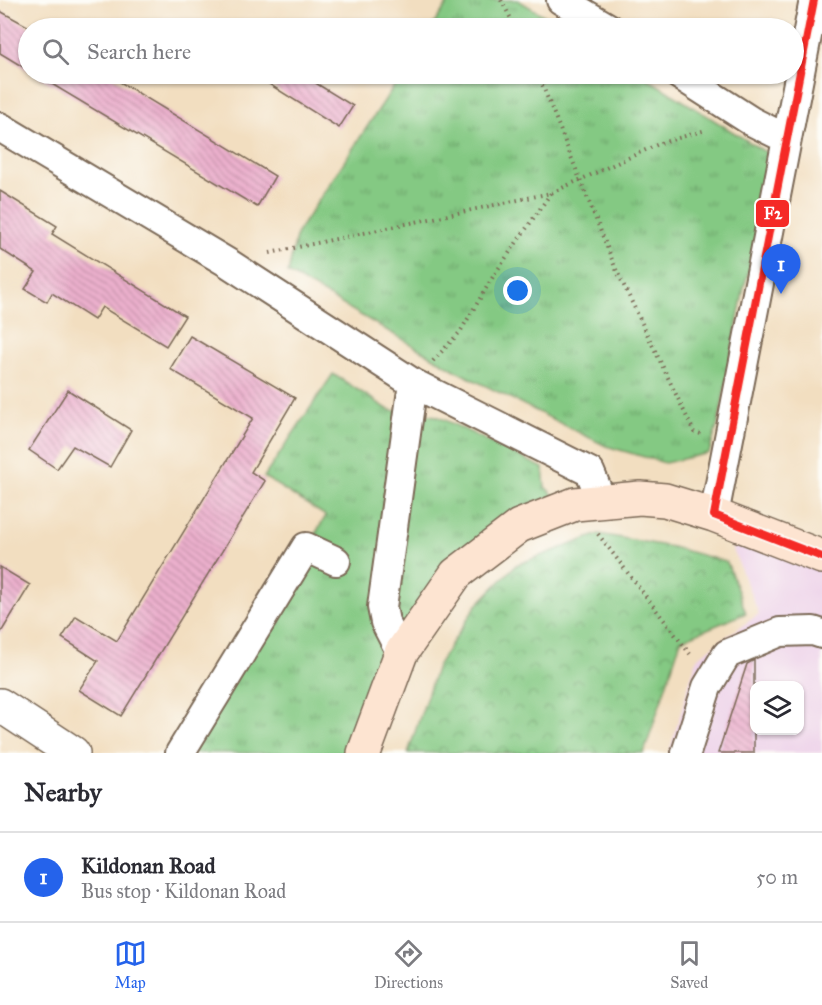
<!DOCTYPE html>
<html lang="en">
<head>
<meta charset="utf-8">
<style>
  :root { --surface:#fff; --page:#f7f7f7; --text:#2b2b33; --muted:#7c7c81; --line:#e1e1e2; --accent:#2563eb }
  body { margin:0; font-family:"IM FELL Great Primer",serif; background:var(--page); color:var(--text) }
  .controls { position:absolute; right:18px; bottom:18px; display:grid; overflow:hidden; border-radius:12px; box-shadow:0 2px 4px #0004 }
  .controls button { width:54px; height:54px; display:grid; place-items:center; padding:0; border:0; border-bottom:2px solid var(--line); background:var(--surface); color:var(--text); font:30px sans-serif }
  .you { position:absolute; left:518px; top:291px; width:21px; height:21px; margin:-15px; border:4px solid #fff; border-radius:50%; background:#1a73e8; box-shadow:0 0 0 9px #1a73e833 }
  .badge { display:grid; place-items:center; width:39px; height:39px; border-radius:50%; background:var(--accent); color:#fff; font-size:20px; font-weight:700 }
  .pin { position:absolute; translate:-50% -50px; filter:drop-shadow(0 2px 3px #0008) }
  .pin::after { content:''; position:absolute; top:32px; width:21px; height:18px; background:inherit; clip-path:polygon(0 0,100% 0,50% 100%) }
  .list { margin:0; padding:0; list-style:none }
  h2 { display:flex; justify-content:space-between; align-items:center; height:78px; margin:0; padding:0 24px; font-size:26px }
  h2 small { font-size:20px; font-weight:400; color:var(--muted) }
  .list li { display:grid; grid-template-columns:39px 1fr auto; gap:18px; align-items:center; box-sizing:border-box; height:90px; padding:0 24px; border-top:2px solid var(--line) }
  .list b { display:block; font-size:22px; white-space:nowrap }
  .list p { margin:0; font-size:20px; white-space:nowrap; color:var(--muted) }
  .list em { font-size:20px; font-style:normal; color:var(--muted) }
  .icon { flex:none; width:33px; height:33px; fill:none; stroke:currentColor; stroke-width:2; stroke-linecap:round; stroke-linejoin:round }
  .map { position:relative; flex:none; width:822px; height:753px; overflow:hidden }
  .search { position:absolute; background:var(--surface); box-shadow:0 2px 4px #0004; left:18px; right:18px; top:18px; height:66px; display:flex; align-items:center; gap:15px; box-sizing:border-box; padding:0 21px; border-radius:33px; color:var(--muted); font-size:22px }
  .sheet { height:168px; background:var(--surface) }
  nav { display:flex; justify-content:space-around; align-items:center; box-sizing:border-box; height:84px; border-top:2px solid var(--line); background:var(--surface); font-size:16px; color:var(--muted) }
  nav a { display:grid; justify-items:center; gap:3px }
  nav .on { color:var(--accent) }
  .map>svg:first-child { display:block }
  .built { fill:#edd1e9; fill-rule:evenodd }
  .grass { fill:url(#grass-tufts); stroke:#607a50; stroke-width:1.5 }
  .park { fill:url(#park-crowns); stroke:#607a50; stroke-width:1.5 }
  .building { fill:url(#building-back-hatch) }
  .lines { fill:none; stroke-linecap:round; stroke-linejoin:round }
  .minor-casing { stroke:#7b6957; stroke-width:32 }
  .tertiary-casing { stroke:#7b6957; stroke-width:36 }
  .secondary-casing { stroke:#7b6957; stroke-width:36 }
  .path { stroke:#7b6957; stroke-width:4; stroke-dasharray:1.5 4.5; stroke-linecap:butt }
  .minor { stroke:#fff; stroke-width:28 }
  .tertiary { stroke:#fff; stroke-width:33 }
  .secondary { stroke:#fde4d1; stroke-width:33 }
  .bus-1-casing { stroke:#fdfcf7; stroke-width:12 }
  .bus-1 { stroke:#f52a26; stroke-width:8 }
  .line-badge { stroke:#fdfcf7; stroke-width:2 }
  .badge-label { font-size:16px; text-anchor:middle; font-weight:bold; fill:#fff }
</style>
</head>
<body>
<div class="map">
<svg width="822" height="753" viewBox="0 0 822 753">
  <defs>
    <pattern id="grass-tufts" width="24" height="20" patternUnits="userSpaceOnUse" patternTransform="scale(1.5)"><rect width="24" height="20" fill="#84c983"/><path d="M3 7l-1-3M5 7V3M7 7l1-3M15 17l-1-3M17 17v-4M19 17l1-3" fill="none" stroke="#6da36b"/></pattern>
    <pattern id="park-crowns" width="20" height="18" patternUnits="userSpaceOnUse" patternTransform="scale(1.5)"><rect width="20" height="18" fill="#84c983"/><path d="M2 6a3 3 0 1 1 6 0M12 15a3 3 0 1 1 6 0" fill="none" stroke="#6da36b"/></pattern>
    <pattern id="building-back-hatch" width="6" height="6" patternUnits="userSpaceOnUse" patternTransform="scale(1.5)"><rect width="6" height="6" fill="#ecb0cd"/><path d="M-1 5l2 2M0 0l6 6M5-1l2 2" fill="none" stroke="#c08fa6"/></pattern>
  </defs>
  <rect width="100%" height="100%" fill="#fdfcf7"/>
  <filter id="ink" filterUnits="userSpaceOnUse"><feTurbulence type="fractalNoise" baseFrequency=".0167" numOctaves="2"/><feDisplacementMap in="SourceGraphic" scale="12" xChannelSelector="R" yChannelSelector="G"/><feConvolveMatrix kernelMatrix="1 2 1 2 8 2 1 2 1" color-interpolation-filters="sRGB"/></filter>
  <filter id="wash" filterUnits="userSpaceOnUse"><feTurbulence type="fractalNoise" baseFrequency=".008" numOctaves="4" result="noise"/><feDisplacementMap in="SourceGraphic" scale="24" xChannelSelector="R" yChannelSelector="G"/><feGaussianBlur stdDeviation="1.35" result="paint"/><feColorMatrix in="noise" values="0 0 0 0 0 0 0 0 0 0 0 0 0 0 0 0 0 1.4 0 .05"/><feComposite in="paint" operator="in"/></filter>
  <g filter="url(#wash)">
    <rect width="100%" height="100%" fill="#f2dec0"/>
    <path class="built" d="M728 537 822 569V753H669L697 658 759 614ZM754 686H800V730H754Z"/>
    <path class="grass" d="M450 0H518L565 28H431Z
      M402 74H640L770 155 782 156 744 287 719 420 709 453 665 463 606 446 462 374 288 273 297 233Z
      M333 374 389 410 437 416 543 468 545 487 567 508 454 574 361 753H183L326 516 264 477Z"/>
    <path class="park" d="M599 534 672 547 727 562 746 613 681 640 644 753H408L437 666 476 606 516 565Z"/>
    <g id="blocks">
      <path class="building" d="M0 11 31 28 28 70 0 53Z
        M35 74H107L275 176 257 207Z
        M253 74H301L353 106 339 128Z
        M0 191 57 226 52 234 185 316 166 346 102 307 94 320 52 293 47 302 25 289 36 272 0 249Z
        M190 336 295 398 251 472 265 481 121 716 79 690 98 661 62 638 76 616 117 641 253 418 170 369Z
        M68 390 131 430 110 467 73 446 57 469 29 450Z
        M0 567 30 585 0 634Z
        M754 660V753H718L747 664Z"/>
    </g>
  </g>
  <g filter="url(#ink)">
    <use href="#blocks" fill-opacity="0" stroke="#7b6957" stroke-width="1.5"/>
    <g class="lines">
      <g class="minor-casing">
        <path id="minor" d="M561 0 609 28
          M678 74 751 121 785 138
          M0 127 228 263 413 383 590 472 602 501
          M714 515 814 0
          M401 653 385 622 382 607 413 383
          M180 753 306 547 336 561
          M686 753 707 687 727 654 780 632 813 631 822 634"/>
      </g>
      <g class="tertiary-casing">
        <path id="tertiary" d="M0 705 73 753"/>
      </g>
      <g class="secondary-casing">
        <path id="secondary" d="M364 753 401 653 456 574 519 526 575 504 640 498 665 500 714 515 822 557"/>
      </g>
      <path class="path" d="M501 0 516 28
        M538 74 615 267 694 432 701 434
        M270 253 551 193 661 143 706 130
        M433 361 460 332 494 275 551 193
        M598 534 690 654"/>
      <use href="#minor" class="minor"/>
      <use href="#tertiary" class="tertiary"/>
      <use href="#secondary" class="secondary"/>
      <g class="bus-1-casing">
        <path id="bus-1" d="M714 515 814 0
          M714 515 822 557"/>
      </g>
      <use href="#bus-1" class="bus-1"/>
    </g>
  </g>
  <rect class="line-badge" x="755" y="199" width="35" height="29" rx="6" fill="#f52a26"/>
  <g class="badge-label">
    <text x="773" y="219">F2</text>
  </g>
</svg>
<div class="controls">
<button><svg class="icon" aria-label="layers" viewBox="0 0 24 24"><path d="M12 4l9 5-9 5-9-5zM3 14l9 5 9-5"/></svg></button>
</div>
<div class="you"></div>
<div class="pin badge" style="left:781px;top:294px">1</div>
<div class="search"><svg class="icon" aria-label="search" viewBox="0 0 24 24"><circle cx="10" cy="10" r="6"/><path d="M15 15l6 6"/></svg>Search here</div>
</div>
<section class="sheet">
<h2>Nearby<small></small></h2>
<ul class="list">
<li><span class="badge">1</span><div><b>Kildonan Road</b><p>Bus stop · Kildonan Road</p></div><em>50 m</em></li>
</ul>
</section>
<nav>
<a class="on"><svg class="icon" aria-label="map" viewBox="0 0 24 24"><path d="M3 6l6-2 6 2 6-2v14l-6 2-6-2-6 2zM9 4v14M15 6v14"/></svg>Map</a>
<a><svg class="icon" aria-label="directions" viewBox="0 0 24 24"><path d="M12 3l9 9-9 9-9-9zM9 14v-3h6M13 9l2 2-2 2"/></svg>Directions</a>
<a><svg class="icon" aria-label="saved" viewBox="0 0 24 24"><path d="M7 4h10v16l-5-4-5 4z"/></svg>Saved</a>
</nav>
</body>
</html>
